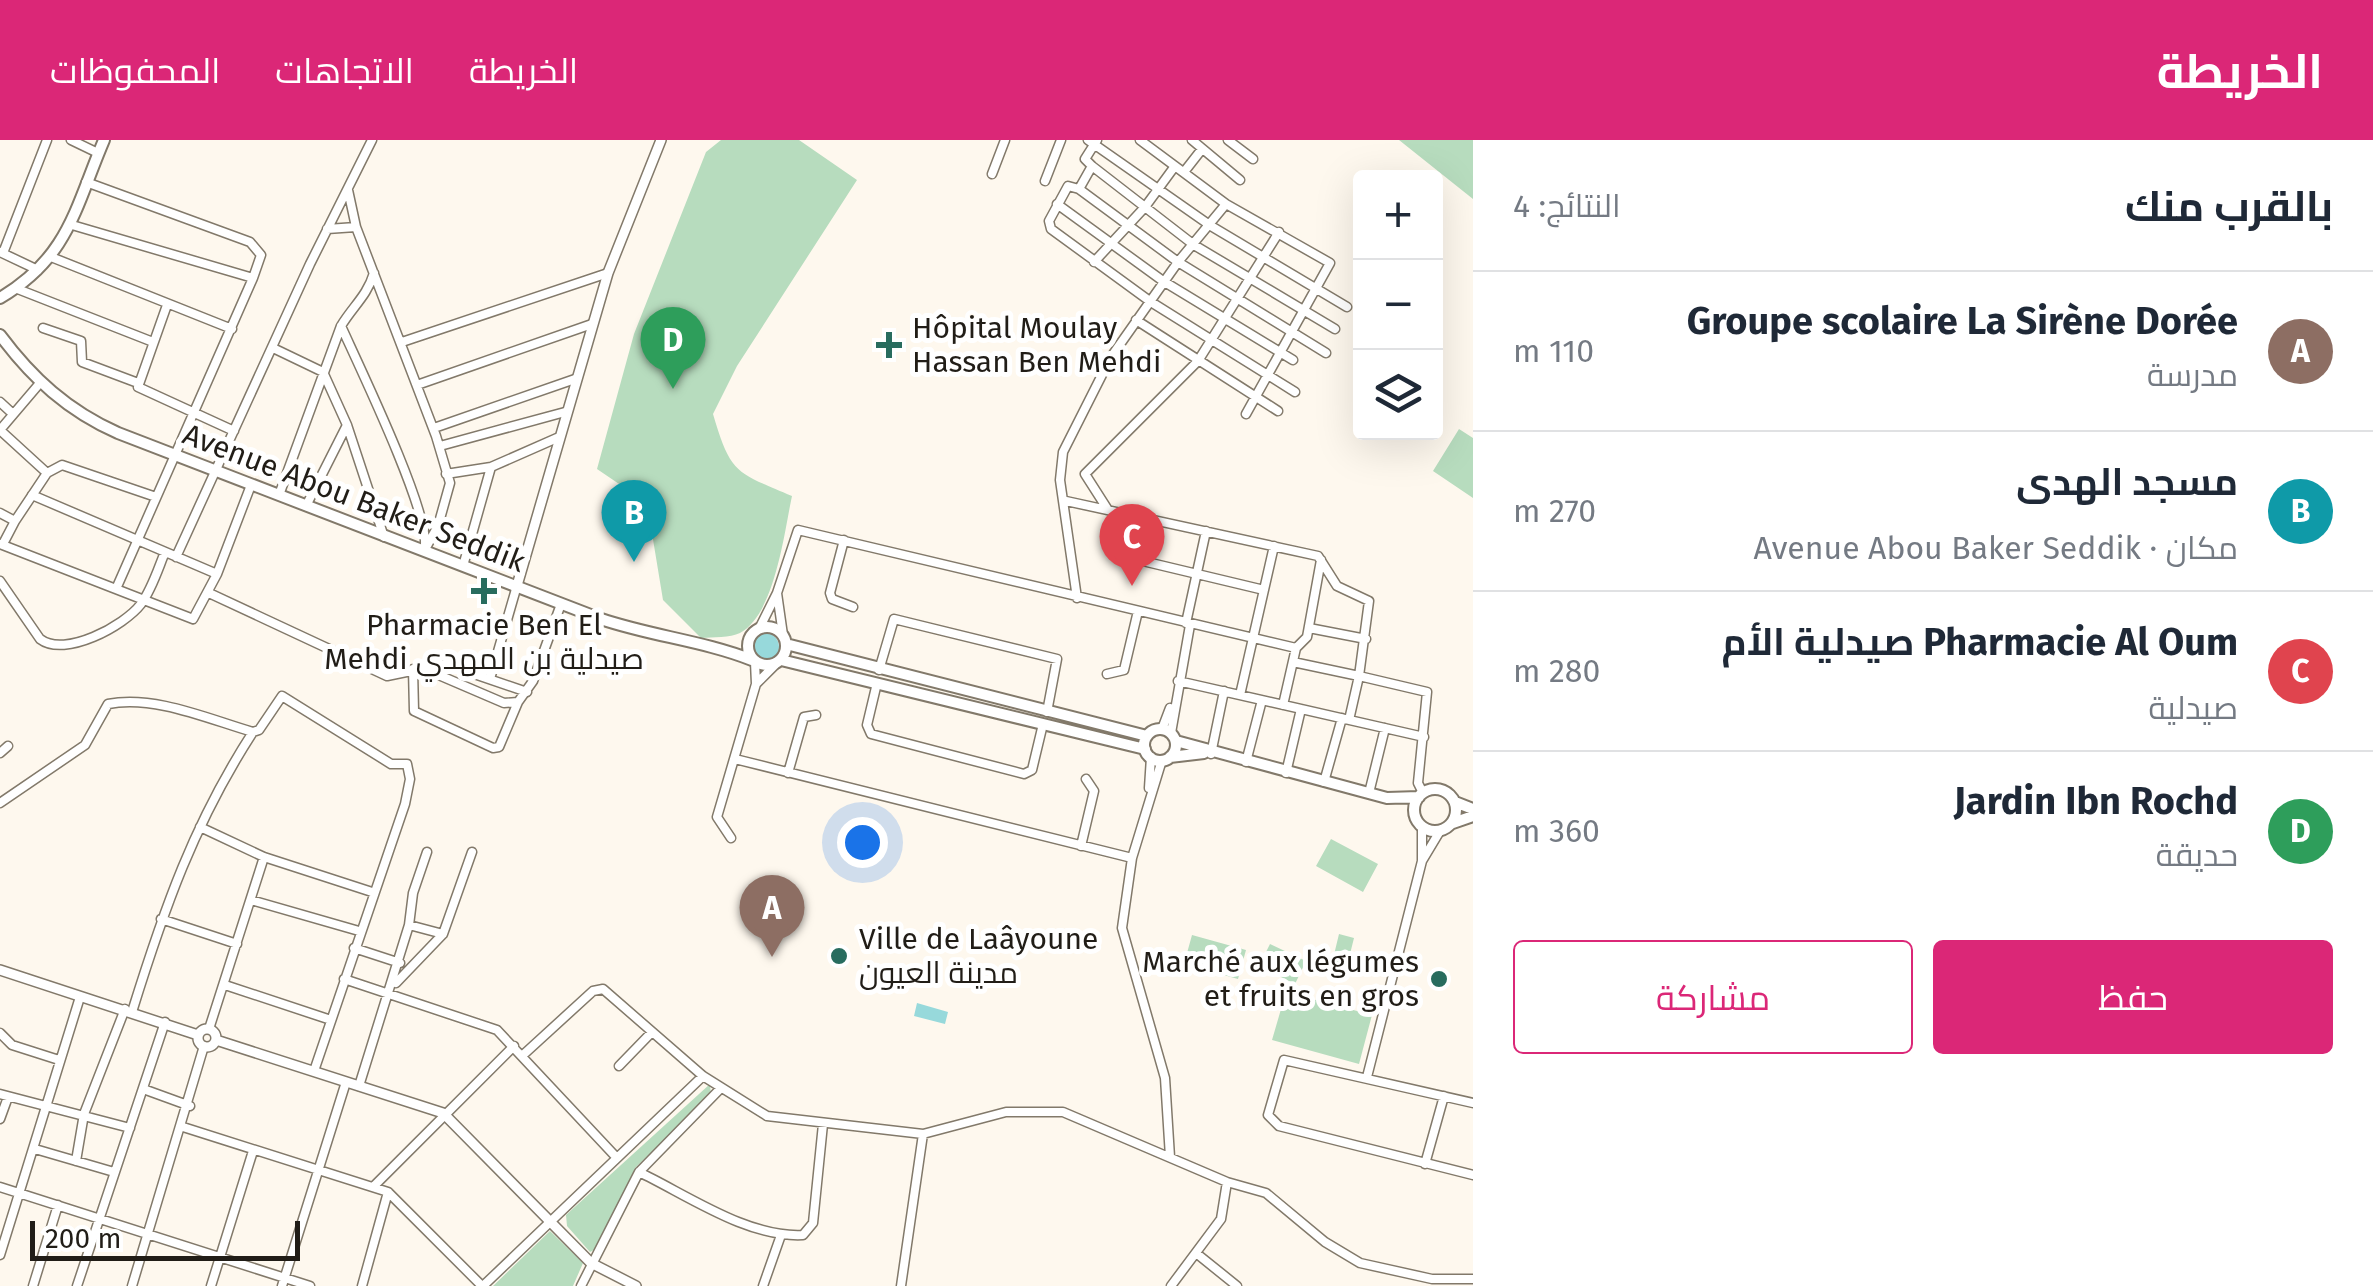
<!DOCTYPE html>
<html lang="ar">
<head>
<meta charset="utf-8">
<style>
  :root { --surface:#fff; --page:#f6f6f7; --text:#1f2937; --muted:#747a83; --line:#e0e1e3; --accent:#db2777 }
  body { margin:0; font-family:"Fira Sans",Cairo,sans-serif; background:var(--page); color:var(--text); direction:rtl }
  .controls { position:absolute; right:30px; top:30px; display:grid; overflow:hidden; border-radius:10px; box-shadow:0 10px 40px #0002 }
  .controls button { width:90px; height:90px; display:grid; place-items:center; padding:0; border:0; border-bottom:2px solid var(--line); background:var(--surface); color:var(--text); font:50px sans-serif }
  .scale { position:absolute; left:30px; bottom:25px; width:270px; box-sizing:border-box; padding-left:10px; border:5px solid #211d17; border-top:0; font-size:28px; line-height:35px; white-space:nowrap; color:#211d17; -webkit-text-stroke:8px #fff; paint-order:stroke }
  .you { position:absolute; left:862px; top:702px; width:35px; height:35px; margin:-25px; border:8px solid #fff; border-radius:50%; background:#1a73e8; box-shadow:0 0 0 15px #1a73e833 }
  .badge { display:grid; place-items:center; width:65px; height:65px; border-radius:50%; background:var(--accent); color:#fff; font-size:32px; font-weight:700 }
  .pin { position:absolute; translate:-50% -82px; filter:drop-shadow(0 2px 5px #0008) }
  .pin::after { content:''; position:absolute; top:52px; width:35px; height:30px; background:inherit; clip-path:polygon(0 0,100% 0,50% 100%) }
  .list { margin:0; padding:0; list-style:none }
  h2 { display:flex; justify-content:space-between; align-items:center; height:130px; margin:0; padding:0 40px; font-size:42px }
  h2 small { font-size:32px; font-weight:400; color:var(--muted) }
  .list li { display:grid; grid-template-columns:65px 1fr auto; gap:30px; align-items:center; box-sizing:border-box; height:160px; padding:0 40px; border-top:2px solid var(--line) }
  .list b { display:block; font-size:38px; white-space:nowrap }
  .list p { margin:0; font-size:32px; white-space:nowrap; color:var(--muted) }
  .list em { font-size:32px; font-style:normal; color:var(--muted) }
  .actions { display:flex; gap:20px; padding:30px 40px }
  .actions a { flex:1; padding:22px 0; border:2px solid var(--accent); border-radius:10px; text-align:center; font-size:35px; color:var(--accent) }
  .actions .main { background:var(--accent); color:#fff }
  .icon { flex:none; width:55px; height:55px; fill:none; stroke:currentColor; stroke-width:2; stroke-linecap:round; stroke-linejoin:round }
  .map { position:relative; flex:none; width:1473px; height:1146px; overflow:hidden; direction:ltr }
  header { display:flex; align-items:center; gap:60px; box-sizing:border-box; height:140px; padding:0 50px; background:var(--accent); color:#fff }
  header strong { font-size:48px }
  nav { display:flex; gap:55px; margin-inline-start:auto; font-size:35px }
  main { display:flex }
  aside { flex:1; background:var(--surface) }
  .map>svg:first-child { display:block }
  .green { fill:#b7dcbe }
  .water { fill:#97d9db }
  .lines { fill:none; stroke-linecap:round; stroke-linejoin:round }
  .minor-casing { stroke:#82796a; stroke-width:11 }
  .tertiary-casing { stroke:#82796a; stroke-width:12 }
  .secondary-casing { stroke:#82796a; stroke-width:14 }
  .minor { stroke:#fff; stroke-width:8 }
  .tertiary { stroke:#fff; stroke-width:9 }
  .secondary { stroke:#fff; stroke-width:10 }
  .poi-dot { fill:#286c5e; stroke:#fff; stroke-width:4 }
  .labels { text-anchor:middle; stroke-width:10; stroke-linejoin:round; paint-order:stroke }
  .poi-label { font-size:30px; fill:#211d17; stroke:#fff; text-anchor:start }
  .street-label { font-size:30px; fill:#211d17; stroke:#fff }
</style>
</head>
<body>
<header>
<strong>الخريطة</strong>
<nav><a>الخريطة</a><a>الاتجاهات</a><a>المحفوظات</a></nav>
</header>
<main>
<aside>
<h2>بالقرب منك<small>النتائج: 4</small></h2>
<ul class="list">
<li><span class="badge" style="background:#8d6e63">A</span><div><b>Groupe scolaire La Sirène Dorée</b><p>مدرسة</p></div><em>110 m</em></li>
<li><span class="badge" style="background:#0f9aa8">B</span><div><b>مسجد الهدى</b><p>مكان · Avenue Abou Baker Seddik</p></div><em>270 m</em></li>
<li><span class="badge" style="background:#e0444e">C</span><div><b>Pharmacie Al Oum صيدلية الأم</b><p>صيدلية</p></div><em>280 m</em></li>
<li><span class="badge" style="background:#2e9e5b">D</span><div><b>Jardin Ibn Rochd</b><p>حديقة</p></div><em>360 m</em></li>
</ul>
<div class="actions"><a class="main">حفظ</a><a>مشاركة</a></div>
</aside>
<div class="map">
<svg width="1473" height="1146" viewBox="0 0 1473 1146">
  <rect width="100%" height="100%" fill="#fef8ee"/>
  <path class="green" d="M721 0H799L857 40 737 226 713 274C731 335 736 332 792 356 784 393 775 474 740 493 730 498 713 497 701 498L663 460 647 363 597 329 634 194 706 12Z
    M1399 0H1473V59Z
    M1459 289 1473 298V358L1433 331Z
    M1331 699 1378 724 1363 752 1316 726Z
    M1339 794 1354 798 1347 826 1332 823Z
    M1192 795 1246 810 1238 839 1184 824Z
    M1270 804 1306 821 1295 844 1259 826Z
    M1286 852 1372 875 1359 924 1272 900Z
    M710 944 711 955 635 1028 600 1107 590 1112 567 1086 566 1075Z
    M550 1091 583 1123 573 1146H493Z"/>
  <path class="water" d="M751 507a14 14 0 1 1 28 0a14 14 0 1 1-28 0Z
    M917 863 948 872 945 884 914 876Z"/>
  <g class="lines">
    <g class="minor-casing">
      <path id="minor" d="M71 0 98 13
        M1088 0 1211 86 1347 167
        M1097 0 1085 19 1092 26 1079 49 1068 46 1049 81 1051 89 1151 162 1295 252
        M1140 0 1226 64 1330 123 1246 274
        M1192 0 1240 40
        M1228 0 1253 19
        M1092 26 1194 105 1335 189
        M1184 32 1202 9
        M992 34 1005 0
        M1045 41 1061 0
        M86 42 250 102 261 115 253 138
        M1079 49 1178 122 1326 213
        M348 50 356 87 436 296 450 343 438 386 424 411
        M1057 64 1163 141 1293 220
        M72 85 253 138 116 449
        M327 89 356 87
        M0 112 38 130
        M3 113 47 0
        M51 117 232 189
        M1094 122 1145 67 1175 26
        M15 148 153 202
        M167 165 138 247 234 291
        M1136 180 1278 271
        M341 186C360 228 427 367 425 404
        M43 188 81 201 82 222 138 243
        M402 202 608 133
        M273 208 323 232 347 285 384 397
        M417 245 592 184
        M0 262 13 274
        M434 288 575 239
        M0 290 47 333
        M0 290 40 243
        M440 306 565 272
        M446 334 491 327 557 298
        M32 355 217 434
        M279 355 341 186C353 166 367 156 374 133
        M1066 361 1318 416 1337 446 1369 461 1359 536 1427 552 1418 643 1423 653
        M306 366 347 285
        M1108 370 1085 334 1198 221 1279 92
        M0 373 15 381 47 333 62 325 156 357
        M844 400 830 453 832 459 853 467
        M0 404 193 479 217 434 251 345
        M3 404 15 381
        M176 417 310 124 372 0
        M1126 417 1264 450
        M463 426 491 327
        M0 441 40 499C65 518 124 486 141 464 152 449 158 429 165 412
        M209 453 387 536 445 524 527 552
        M777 453 798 390 1296 508 1307 497 1321 420
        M1077 458 1060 340 1063 312 1111 217 1178 122 1226 64
        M1186 483 1206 391
        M1309 488 1366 499
        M759 489 777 453 783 495
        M755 522 756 544 777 523
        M1293 522 1359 536 1349 580
        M420 527 504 563 518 562 533 541 561 464
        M413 529 414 571 493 608 499 607 518 562
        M879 530 894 479 1057 519 1047 572
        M1107 534 1124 530 1138 471
        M490 539 516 449
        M1178 541 1424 597
        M877 543 867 585 871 594 1024 634 1032 630 1043 584
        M1240 555 1274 406
        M1283 565 1296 508
        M1162 589 1170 568
        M253 592 259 590 282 556 391 624H407L410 639 405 664 314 931
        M1171 593 1190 485
        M0 613 8 606
        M1211 614 1224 551
        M735 619 1132 718
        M1162 620 1132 718 1122 788 1165 938 1170 1017
        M1246 622 1262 560
        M788 633 804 577 816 575
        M1286 633 1301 569
        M1324 642 1342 578
        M1149 648 1151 617
        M1369 653 1385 588
        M0 663 85 605 108 564C155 555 208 579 253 592 194 683 164 769 132 872
        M200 687 264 717 372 752
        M731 698 717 677 756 544
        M1081 706 1094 651 1086 639
        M1422 721 1440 691
        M251 760 359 791
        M161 779 237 804
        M409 785 413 753 427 712
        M354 808 400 823
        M344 839 497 890 617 1018
        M396 843 443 794 472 712
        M225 845 331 880
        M209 889 264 717
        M0 893 12 905 59 920
        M523 915 593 851 603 849 703 936 767 976 923 994 1006 972H1063L1227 1042 1266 1053 1325 1102 1360 1123 1432 1139H1473
        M619 926 651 893
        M1367 937 1422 721V687
        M359 946 409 785 443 794
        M146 950 190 966
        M0 954 130 988
        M1473 963 1284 920 1268 975 1279 986 1473 1035
        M0 979 8 957
        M183 987 388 1052 482 1146
        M35 1009 114 1032
        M76 1021 84 974 125 869
        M1425 1024 1444 956
        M639 1032C687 1055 748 1098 803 1095L813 1083 823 984
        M374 1046 514 906
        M0 1047 310 1146
        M1196 1113 1237 1146
        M0 1115 80 857
        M33 1146 58 1065
        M77 1146 165 882
        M132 1146 204 906
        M211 1146 253 1011
        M282 1146 346 942
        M362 1146 388 1052
        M483 1146 703 936
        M581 1146 639 1032 720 949
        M763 1146 781 1095
        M901 1146 923 994
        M1171 1146 1221 1079 1227 1042"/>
    </g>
    <g class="tertiary-casing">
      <path id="tertiary" d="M516 449 608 133 661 0
        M0 830 198 895
        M198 898a9 9 0 1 1 18 0a9 9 0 1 1-18 0Z
        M216 900 443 973 591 1123 636 1146"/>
    </g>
    <g class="secondary-casing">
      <path id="secondary" d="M0 158C69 117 75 68 104 0
        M0 195C32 238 68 271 118 293L601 479C651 496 704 501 752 520
        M748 506a19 19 0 1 1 38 0a19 19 0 1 1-38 0Z
        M786 504 1147 596
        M781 520 1145 609
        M1144 605a16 16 0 1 1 32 0a16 16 0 1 1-32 0Z
        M1176 601 1387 658 1419 657
        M1170 617 1204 613
        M1414 670a21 21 0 1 1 42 0a21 21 0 1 1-42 0Z
        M1455 662 1473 669
        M1453 683 1473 676"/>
    </g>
    <use href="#minor" class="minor"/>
    <use href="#tertiary" class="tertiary"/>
    <use href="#secondary" class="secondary"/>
  </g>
  <g class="poi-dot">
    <path d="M884 190h10v10h10v10h-10v10h-10v-10h-10v-10h10z"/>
    <path d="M479 436h10v10h10v10h-10v10h-10v-10h-10v-10h10z"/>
    <circle cx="839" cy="816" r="10"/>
    <circle cx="1439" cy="839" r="10"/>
  </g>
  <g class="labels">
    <g class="poi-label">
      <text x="912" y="198">Hôpital Moulay<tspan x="912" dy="34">Hassan Ben Mehdi</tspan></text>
      <text x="484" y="495" text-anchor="middle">Pharmacie Ben El<tspan x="484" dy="34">Mehdi صيدلية بن المهدي</tspan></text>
      <text x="859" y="809">Ville de Laâyoune<tspan x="859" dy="34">مدينة العيون</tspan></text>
      <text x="1419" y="832" text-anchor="end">Marché aux légumes<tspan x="1419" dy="34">et fruits en gros</tspan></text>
    </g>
    <g class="street-label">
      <text transform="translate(354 358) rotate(21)" y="10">Avenue Abou Baker Seddik</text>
    </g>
  </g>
</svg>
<div class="controls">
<button>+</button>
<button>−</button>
<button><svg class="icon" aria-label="layers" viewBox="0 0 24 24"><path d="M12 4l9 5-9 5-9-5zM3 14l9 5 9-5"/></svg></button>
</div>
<div class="scale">200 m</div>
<div class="you"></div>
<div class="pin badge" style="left:772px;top:817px;background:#8d6e63">A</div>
<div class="pin badge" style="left:634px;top:422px;background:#0f9aa8">B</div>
<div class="pin badge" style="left:1132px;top:446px;background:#e0444e">C</div>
<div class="pin badge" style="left:673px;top:249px;background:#2e9e5b">D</div>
</div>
</main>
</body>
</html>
